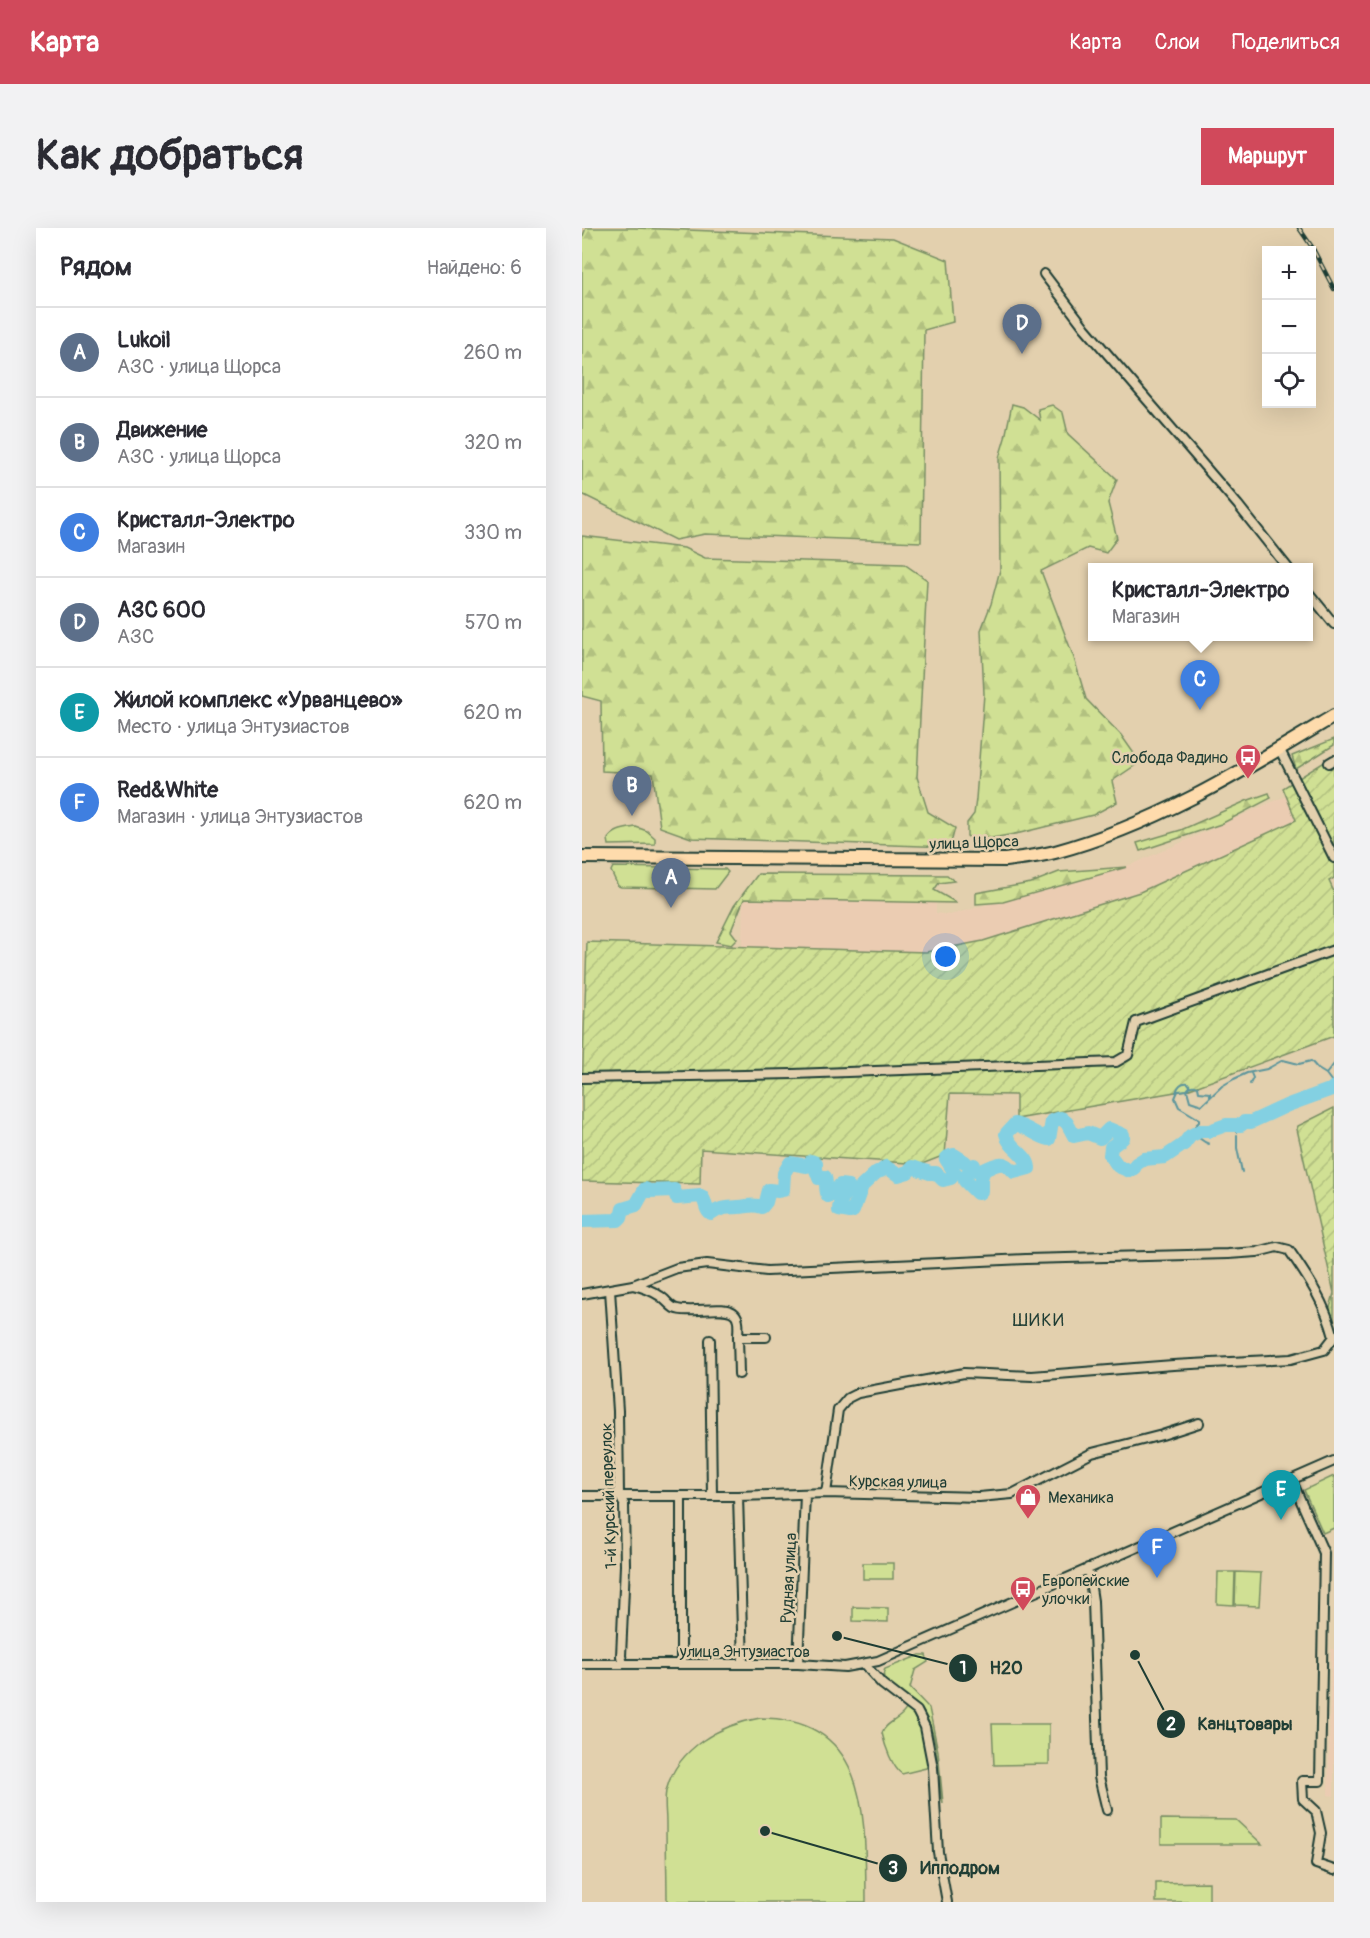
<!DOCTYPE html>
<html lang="ru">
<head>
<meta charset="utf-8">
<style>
  :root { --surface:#fff; --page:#f2f2f3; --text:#2b2b33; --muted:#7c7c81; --line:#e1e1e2; --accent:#d1495b }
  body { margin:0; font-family:Pangolin,sans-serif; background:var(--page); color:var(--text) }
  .controls { position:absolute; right:18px; top:18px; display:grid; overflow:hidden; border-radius:0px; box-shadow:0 6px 24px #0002 }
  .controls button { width:54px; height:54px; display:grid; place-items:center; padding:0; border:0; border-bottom:2px solid var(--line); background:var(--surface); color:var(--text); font:30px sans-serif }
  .you { position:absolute; left:364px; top:729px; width:21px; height:21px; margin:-15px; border:4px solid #fff; border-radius:50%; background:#1a73e8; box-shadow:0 0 0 9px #1a73e833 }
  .badge { display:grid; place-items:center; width:39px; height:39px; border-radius:50%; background:var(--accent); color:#fff; font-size:20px; font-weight:700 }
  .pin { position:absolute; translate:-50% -50px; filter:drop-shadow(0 2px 3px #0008) }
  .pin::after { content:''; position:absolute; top:32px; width:21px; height:18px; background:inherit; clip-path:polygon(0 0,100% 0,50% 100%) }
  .popup { position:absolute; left:506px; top:335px; width:225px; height:78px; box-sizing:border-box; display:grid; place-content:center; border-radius:0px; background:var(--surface); filter:drop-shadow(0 2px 4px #0005); font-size:20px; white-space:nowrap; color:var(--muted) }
  .popup b { font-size:22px; color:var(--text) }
  .popup::after { content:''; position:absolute; left:50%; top:100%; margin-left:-12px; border:12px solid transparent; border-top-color:var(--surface) }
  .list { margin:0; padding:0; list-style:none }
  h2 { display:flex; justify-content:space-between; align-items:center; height:78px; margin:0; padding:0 24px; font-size:26px }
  h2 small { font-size:20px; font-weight:400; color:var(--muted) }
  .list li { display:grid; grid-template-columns:39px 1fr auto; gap:18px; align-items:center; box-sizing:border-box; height:90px; padding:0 24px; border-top:2px solid var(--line) }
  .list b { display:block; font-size:22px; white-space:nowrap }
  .list p { margin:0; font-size:20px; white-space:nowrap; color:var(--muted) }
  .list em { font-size:20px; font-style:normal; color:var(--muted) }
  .icon { flex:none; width:33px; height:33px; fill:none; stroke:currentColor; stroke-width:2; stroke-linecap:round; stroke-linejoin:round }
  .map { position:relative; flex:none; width:752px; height:1674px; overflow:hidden; border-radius:0px }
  header { display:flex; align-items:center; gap:36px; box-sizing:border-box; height:84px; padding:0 30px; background:var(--accent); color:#fff }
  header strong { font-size:28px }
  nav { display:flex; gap:33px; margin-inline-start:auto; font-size:21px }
  .intro { display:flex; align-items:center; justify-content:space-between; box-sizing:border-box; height:144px; padding:0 36px }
  h1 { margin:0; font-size:42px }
  .button { padding:15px 27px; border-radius:0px; background:var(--accent); color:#fff; font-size:21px; font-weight:700 }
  main { display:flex; gap:36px; padding:0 36px }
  aside { flex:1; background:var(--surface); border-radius:0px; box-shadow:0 6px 24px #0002 }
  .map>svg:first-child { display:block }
  .built { fill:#ebccb2 }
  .green { fill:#d0e094; stroke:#788e64; stroke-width:1.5 }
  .forest { fill:url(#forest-firs); stroke:#788e64; stroke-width:1.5 }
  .garden { fill:url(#garden-furrows); stroke:#788e64; stroke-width:1.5 }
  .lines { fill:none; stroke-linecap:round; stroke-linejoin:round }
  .stream { stroke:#5b959c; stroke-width:2 }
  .river { stroke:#83d0e2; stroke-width:14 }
  .minor-casing { stroke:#1f3d34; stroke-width:12 }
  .primary-casing { stroke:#1f3d34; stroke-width:16 }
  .minor { stroke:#e3d0ae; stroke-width:8 }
  .primary { stroke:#fedbac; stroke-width:12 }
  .rail-casing { stroke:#1f3d34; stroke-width:4.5 }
  .rail { stroke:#e3d0ae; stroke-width:2; stroke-dasharray:7; stroke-linecap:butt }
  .labels { text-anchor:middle; stroke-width:5; stroke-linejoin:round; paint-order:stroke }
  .poi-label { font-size:16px; fill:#1f3d34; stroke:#e3d0ae; text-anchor:start }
  .street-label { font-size:16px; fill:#1f3d34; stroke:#e3d0ae }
  .neighbourhood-label { font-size:18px; letter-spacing:1.5px; fill:#1f3d34; stroke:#e3d0ae }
  .leader { fill:none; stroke:#1f3d34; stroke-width:2 }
  .callout-dot { fill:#1f3d34; stroke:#e3d0ae; stroke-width:2 }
  .mark-label { font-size:18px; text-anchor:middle; font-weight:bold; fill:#fff }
  .callout-label { font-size:18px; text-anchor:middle; font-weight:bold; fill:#1f3d34; stroke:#e3d0ae; stroke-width:5; stroke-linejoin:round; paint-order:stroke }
</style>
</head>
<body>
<header>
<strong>Карта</strong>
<nav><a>Карта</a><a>Слои</a><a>Поделиться</a></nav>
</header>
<div class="intro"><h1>Как добраться</h1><a class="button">Маршрут</a></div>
<main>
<aside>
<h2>Рядом<small>Найдено: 6</small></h2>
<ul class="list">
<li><span class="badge" style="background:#5c6f8a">A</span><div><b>Lukoil</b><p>АЗС · улица Щорса</p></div><em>260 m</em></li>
<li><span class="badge" style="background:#5c6f8a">B</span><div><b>Движение</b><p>АЗС · улица Щорса</p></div><em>320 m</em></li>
<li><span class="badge" style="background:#3f7fe0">C</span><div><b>Кристалл-Электро</b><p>Магазин</p></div><em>330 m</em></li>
<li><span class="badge" style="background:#5c6f8a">D</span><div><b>АЗС 600</b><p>АЗС</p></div><em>570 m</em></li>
<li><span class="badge" style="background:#0f9aa8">E</span><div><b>Жилой комплекс «Урванцево»</b><p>Место · улица Энтузиастов</p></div><em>620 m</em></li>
<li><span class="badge" style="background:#3f7fe0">F</span><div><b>Red&amp;White</b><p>Магазин · улица Энтузиастов</p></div><em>620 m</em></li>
</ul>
</aside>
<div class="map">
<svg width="752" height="1674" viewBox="0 0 752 1674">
  <defs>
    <pattern id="forest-firs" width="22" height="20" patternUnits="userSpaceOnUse" patternTransform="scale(1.5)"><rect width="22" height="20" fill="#d0e094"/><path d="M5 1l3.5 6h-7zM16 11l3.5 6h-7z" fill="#b2c180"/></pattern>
    <pattern id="garden-furrows" width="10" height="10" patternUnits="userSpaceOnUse" patternTransform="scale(1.5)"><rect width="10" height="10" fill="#d0e094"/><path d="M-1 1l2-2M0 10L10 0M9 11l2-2" fill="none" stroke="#b2c180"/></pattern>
  </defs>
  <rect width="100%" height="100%" fill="#e3d0ae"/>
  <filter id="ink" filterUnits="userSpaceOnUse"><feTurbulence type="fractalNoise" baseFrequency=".0167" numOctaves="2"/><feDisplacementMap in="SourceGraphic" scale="12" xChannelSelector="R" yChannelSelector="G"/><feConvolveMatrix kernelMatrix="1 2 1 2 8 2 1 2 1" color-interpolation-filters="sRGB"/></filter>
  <g filter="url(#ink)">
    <path class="built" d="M704 568 714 591 558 664 401 713 344 724 160 719 161 669 354 672V685L368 687 551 636Z
      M749 1421H752V1568L746 1567Z"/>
    <path class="green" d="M54 599 65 603 73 610V616L27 617 26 611C33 601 43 601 54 599Z
      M31 639 143 641 146 644 133 661 39 659 36 658 29 643Z
      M752 1248V1300L741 1305 722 1262Z
      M281 1335H311V1351H281Z
      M636 1344H653L652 1377 635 1376Z
      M654 1344 679 1345 677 1378 653 1377Z
      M271 1379 306 1380V1394L271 1393Z
      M338 1427H344L346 1434 333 1442 328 1460 347 1480 356 1523 361 1575C358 1567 358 1556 357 1548 355 1527 353 1503 342 1485 333 1470 293 1458 303 1441Z
      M324 1481C344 1489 344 1518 348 1536L344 1540 320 1546C310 1539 303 1518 300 1505 303 1494 319 1492 324 1481Z
      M178 1490C289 1490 283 1592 284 1674H85C85 1648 84 1621 84 1595 84 1585 82 1573 84 1563 95 1520 138 1497 178 1490Z
      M410 1496H467V1536L412 1537Z
      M579 1591 654 1592 680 1616H579Z
      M627 1654V1674H574V1655Z"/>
    <path class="forest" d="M4 0H53L311 10 366 32 371 94 342 102 339 314 123 306 93 312 0 266V10Z
      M430 176 441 179 458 192 456 181 470 177 481 185 486 206 535 251 526 275 535 310 524 325 506 320 459 343 492 430 504 471 539 507 558 534 530 553 535 574 511 587 438 605 393 613 385 608V595L392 586 394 571 402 466 399 402 409 376 418 342 417 230 423 210Z
      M0 308 102 320 123 330 322 336 345 352 335 549 346 584 373 600 368 619 109 610 78 599 71 546 20 543 19 473 0 468Z
      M752 511V517L714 541 710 528Z
      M687 565 689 570 639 596 558 623 555 615 599 602 664 573Z
      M545 639 421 674 394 676V665L449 655 477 644Z
      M176 646 365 647 372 653 357 655 352 662 375 675 162 671 149 703 155 711 149 717 134 714 152 678Z"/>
    <path class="garden" d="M752 528V650L747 653 752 664V808L605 862 434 891V867L368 866 363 927 340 936 119 921 118 956 0 953V866L5 714 344 724 401 713 558 664 714 592 701 560Z
      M752 880V1098L748 1080 752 1065 715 901 716 898Z"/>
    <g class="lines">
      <path class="stream" d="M668 856 671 850 669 845
        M751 860 750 854 744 846 752 836
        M605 862C608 857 611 857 616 859L617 864 628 865V869
        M594 864C596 858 599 854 606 855L608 858
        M655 904 656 897
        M655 907V920L660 944
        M627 916C620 914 617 908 611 907L613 898 617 894V891L597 879 593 870 596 863 605 862 608 873 620 877 640 858 652 851 665 845 685 841 701 832 717 836 729 833 736 841 744 846"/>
      <path class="river" d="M392 937V940L384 947 383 953 395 965H397L399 963V950L402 942C416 936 421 931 432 944L447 940C446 926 427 921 424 906L433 896C446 899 455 908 467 911L470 893 479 890 485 895 492 908 506 905 518 910 527 901 541 907V910L529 919 528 927 536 938 548 943 552 940 554 936 562 931 583 929 602 916 608 908 618 903H627L644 897H659L662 894H669L706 877 750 861 752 859
        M0 993 36 992 39 989 41 981 54 977 63 961 67 963 92 962 95 970 119 968C125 973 122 982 129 986 139 979 144 980 156 979 166 979 170 975 180 979L184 974 187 962 196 963 201 962 202 945 208 935 225 938 229 933 234 935V942L237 950 243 949C245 956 243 961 246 968L251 966 258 957 266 958C264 966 257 972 257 982L268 984 271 983 280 958 295 944 299 943 304 939 316 947 326 944 330 939 348 945H354L361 952 369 950 373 945 364 931 366 929 372 927 383 934"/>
      <g class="minor-casing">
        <path id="minor" d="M462 46 503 100 656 277 706 340
          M726 364 752 396
          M697 520 752 630
          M747 535 752 532
          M0 850 211 846 534 834 546 827 554 794 752 722
          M51 1057C61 1059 69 1062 78 1068 83 1071 87 1077 92 1080 108 1087 143 1075 153 1086 158 1091 156 1103 156 1109H184
          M28 1062 36 1183 37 1267 42 1276 43 1337 39 1428 41 1436
          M0 1066 51 1057 95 1040 125 1036 185 1043 444 1031 646 1026 675 1024 695 1019 707 1022C727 1051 743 1075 752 1109L742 1122 709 1131 591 1137 450 1148 382 1145 276 1165 266 1170 256 1182 244 1265
          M156 1109 157 1146
          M128 1112 130 1268
          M710 1253 742 1325 738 1553H720L721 1571 734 1583 739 1605 734 1636 752 1642
          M0 1268H156L244 1265 397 1269 430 1266 510 1225 580 1207 617 1195
          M156 1268 161 1436
          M506 1340 511 1373 517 1549 525 1582
          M0 1436H216L263 1439 296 1433 752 1233
          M99 1436V1268
          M216 1436 223 1266
          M283 1437 300 1456 335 1483 343 1499 351 1540 356 1624 365 1674"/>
      </g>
      <g class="primary-casing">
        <path id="primary" d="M0 629 423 632C440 630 457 628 473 624 574 597 664 541 752 488"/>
      </g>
      <use href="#minor" class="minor"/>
      <use href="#primary" class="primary"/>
      <g class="rail-casing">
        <path id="rail" d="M717 0 730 19 752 61"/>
      </g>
      <use href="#rail" class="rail"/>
    </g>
  </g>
  <defs>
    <g id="bus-pin" transform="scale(1.35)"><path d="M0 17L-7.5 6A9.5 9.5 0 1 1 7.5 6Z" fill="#d1495b" stroke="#e3d0ae"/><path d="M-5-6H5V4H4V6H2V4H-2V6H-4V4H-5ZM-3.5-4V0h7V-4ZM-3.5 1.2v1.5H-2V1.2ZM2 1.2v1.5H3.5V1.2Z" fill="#fff"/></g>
    <g id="shop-pin" transform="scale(1.35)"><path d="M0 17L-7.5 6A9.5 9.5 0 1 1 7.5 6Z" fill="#d1495b" stroke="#e3d0ae"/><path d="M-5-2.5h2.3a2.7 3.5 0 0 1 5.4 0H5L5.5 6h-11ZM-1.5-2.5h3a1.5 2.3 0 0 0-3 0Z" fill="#fff"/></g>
  </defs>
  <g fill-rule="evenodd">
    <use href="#bus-pin" x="666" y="529"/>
    <use href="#shop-pin" x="446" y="1269"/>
    <use href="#bus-pin" x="441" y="1361"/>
  </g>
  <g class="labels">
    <g class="poi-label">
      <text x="646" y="535" text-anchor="end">Слобода Фадино</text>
      <text x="466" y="1275">Механика</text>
      <text x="460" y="1358">Европейские<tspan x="460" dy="18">улочки</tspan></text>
    </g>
    <g class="street-label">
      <text transform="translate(392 614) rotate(-2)" y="6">улица Щорса</text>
      <text transform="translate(316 1253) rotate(1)" y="6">Курская улица</text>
      <text transform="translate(26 1268) rotate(-92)" y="6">1-й Курский переулок</text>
      <text transform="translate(206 1350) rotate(-87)" y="6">Рудная улица</text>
      <text x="163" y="1429">улица Энтузиастов</text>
    </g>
    <g class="neighbourhood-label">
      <text x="457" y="1098">ШИКИ</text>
    </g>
  </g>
  <path class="leader" d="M255 1408L381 1440M553 1427L589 1496M183 1603L311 1640"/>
  <g class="callout-dot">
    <circle cx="255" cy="1408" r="6"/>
    <circle cx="553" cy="1427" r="6"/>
    <circle cx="183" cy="1603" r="6"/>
    <circle cx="381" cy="1440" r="15"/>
    <circle cx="589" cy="1496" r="15"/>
    <circle cx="311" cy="1640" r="15"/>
  </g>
  <g class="mark-label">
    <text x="381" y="1446">1</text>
    <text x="589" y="1502">2</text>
    <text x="311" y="1646">3</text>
  </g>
  <g class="callout-label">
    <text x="424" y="1446">H2O</text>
    <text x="663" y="1502">Канцтовары</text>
    <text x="378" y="1646">Ипподром</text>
  </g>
</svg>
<div class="controls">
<button>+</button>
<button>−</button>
<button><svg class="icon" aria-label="locate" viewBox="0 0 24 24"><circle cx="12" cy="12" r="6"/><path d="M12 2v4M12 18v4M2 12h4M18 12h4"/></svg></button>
</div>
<div class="you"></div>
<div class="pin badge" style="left:89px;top:680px;background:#5c6f8a">A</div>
<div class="pin badge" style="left:50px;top:588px;background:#5c6f8a">B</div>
<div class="pin badge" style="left:618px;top:482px;background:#3f7fe0">C</div>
<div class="popup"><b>Кристалл-Электро</b>Магазин</div>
<div class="pin badge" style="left:440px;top:126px;background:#5c6f8a">D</div>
<div class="pin badge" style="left:699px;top:1292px;background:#0f9aa8">E</div>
<div class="pin badge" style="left:575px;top:1350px;background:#3f7fe0">F</div>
</div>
</main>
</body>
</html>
